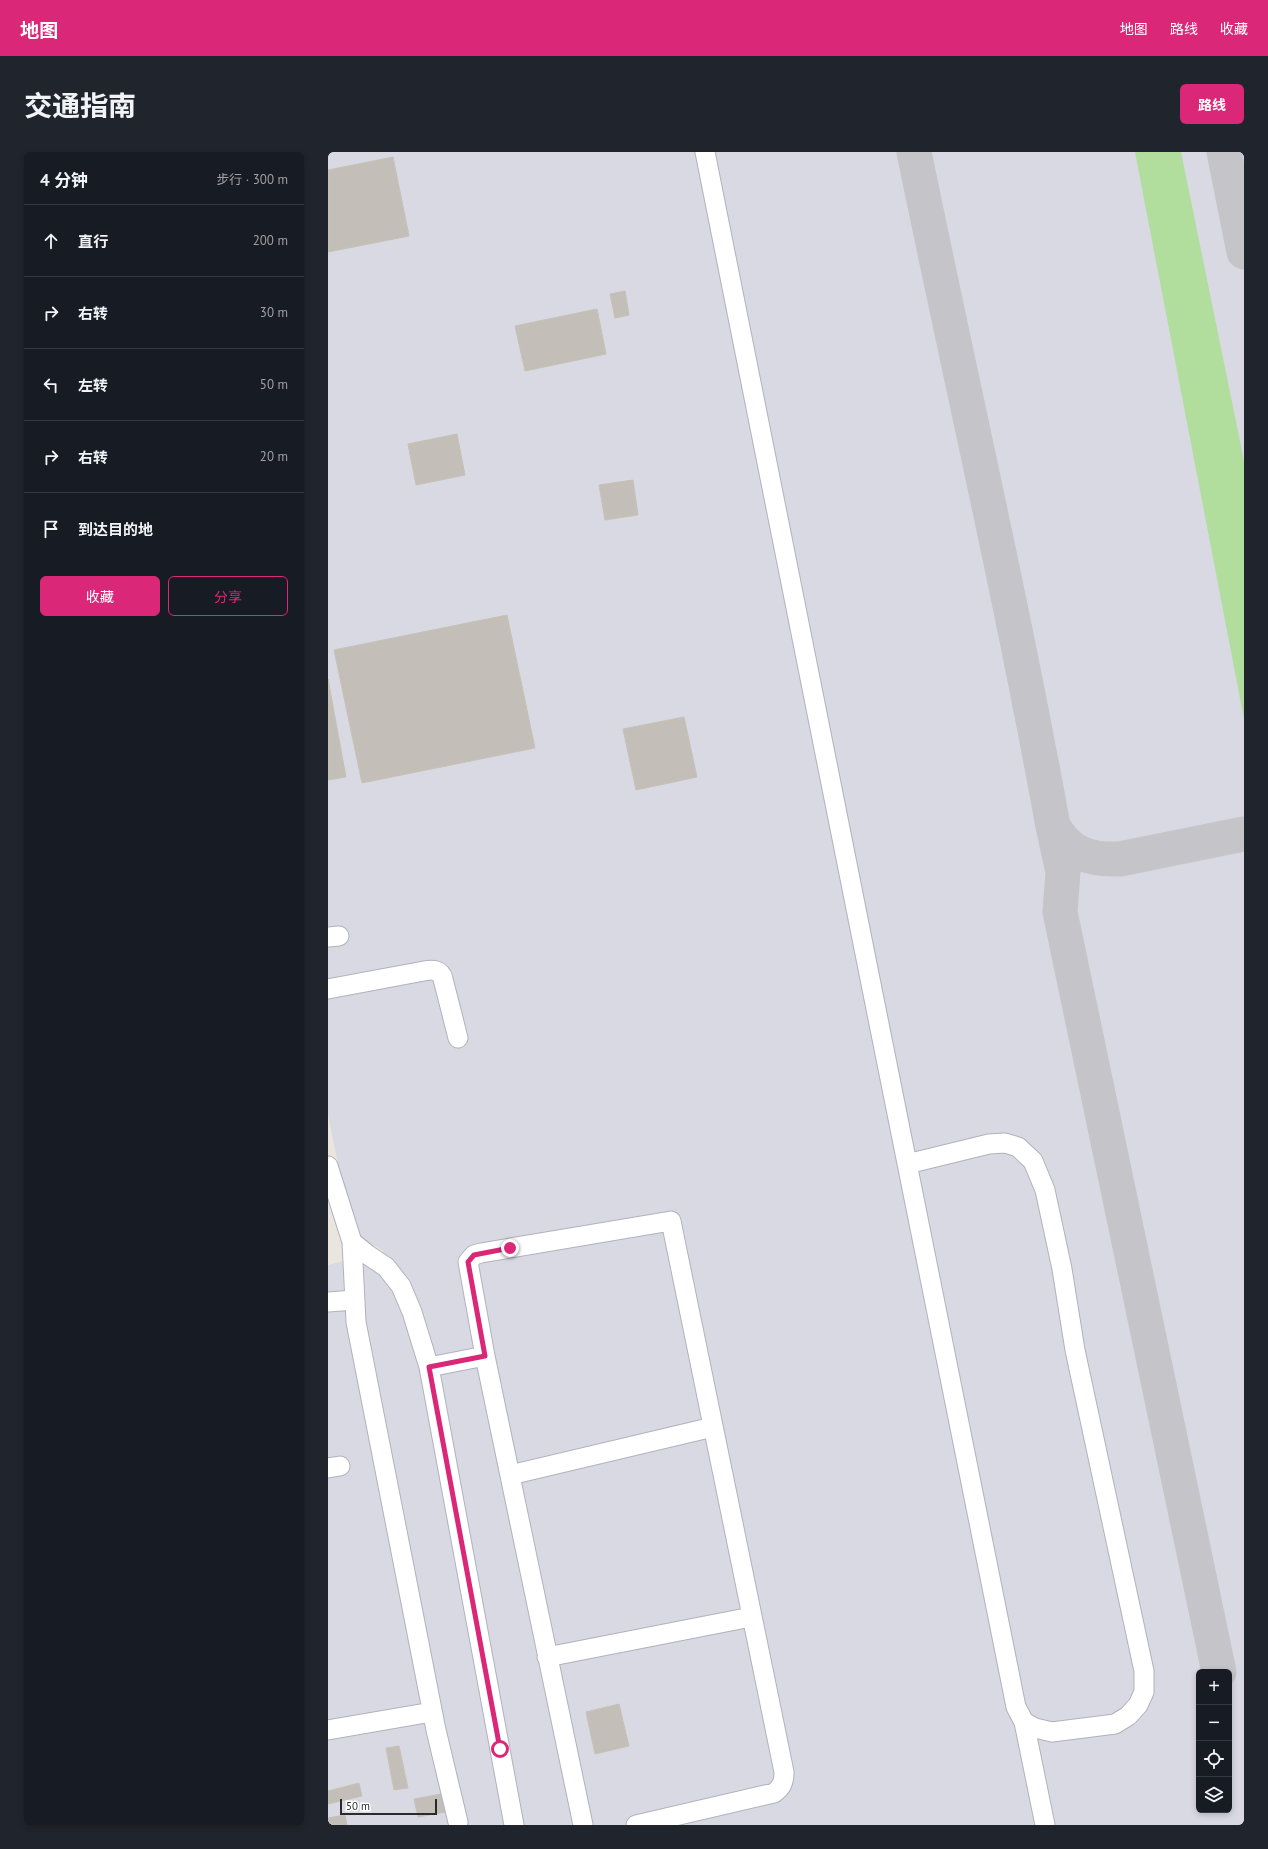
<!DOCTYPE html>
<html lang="zh">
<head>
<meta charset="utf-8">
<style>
  :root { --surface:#171b24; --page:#20242c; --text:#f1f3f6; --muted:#9ea1a6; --line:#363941; --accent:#db2777 }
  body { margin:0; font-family:"PT Sans","Noto Sans SC",sans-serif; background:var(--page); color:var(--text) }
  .controls { position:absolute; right:12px; bottom:12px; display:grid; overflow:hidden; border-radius:6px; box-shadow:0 2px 6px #0003 }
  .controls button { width:36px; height:36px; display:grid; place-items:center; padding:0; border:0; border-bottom:1px solid var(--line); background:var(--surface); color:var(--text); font:20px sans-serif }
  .scale { position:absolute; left:12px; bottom:10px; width:97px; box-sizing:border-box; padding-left:4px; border:2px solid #2a2a2a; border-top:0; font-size:11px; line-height:14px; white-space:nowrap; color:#2a2a2a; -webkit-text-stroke:3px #fff; paint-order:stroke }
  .stop { position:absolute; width:12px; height:12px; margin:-9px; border:3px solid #db2777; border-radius:50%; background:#fff }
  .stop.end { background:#db2777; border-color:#fff; box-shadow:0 1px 4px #0008 }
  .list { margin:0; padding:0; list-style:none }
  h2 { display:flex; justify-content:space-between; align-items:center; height:52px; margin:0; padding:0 16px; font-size:17px }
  h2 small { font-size:13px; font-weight:400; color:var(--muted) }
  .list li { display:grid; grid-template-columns:26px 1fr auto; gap:12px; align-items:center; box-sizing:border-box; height:72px; padding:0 16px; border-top:1px solid var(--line) }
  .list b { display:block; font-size:15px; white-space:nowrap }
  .list em { font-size:13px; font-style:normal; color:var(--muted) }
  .actions { display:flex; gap:8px; padding:12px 16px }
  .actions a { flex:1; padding:9px 0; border:1px solid var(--accent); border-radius:6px; text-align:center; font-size:14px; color:var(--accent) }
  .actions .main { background:var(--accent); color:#fff }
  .icon { flex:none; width:22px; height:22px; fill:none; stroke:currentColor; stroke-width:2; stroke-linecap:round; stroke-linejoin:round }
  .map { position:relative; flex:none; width:916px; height:1673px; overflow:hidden; border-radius:6px }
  header { display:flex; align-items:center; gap:24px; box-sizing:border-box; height:56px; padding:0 20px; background:var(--accent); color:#fff }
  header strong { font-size:19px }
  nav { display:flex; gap:22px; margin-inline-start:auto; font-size:14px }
  .intro { display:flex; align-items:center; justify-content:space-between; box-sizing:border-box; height:96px; padding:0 24px }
  h1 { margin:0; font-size:28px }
  .button { padding:10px 18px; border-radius:6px; background:var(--accent); color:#fff; font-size:14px; font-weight:700 }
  main { display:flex; gap:24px; padding:0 24px }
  aside { flex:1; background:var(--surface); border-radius:6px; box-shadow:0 2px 6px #0003 }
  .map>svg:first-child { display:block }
  .airport { fill:#d8d9e3; fill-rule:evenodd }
  .green { fill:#b1dd9d }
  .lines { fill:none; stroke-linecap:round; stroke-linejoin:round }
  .taxiway { stroke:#c5c4c8; stroke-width:35 }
  .building { fill:#c3bfb8; stroke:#c6c1b6 }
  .minor-casing { stroke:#b0b2bc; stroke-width:21 }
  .minor { stroke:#fff; stroke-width:19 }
  .route { stroke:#db2777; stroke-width:5 }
</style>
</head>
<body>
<header>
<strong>地图</strong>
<nav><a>地图</a><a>路线</a><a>收藏</a></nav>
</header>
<div class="intro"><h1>交通指南</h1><a class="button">路线</a></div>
<main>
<aside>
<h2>4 分钟<small>步行 · 300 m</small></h2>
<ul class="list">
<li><svg class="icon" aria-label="ahead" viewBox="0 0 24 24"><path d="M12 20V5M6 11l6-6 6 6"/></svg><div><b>直行</b></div><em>200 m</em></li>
<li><svg class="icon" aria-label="right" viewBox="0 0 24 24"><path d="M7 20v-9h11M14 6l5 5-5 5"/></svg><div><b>右转</b></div><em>30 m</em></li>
<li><svg class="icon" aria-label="left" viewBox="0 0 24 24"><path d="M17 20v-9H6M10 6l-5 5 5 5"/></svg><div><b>左转</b></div><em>50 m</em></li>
<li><svg class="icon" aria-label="right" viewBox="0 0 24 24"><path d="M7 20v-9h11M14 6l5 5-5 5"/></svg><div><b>右转</b></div><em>20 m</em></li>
<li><svg class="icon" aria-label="arrive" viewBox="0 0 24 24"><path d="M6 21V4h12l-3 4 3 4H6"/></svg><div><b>到达目的地</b></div></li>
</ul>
<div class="actions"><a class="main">收藏</a><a>分享</a></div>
</aside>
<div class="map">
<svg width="916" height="1673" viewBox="0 0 916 1673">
  <rect width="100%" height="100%" fill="#eae5dd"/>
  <path class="airport" d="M0 0H916V1673H0V1113L56 1099 30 1084 21 1066 0 963ZM871 1520H901V1658H871Z"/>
  <path class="green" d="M807 0H853L916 309V567Z"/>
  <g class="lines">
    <path class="taxiway" d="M586 0C632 225 684 448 725 674L735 720 732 760 891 1520
      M896 0 916 100
      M725 674C741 702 761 708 792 707L916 682"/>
  </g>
  <path class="building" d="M65 5 81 84 0 100V18Z
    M297 139 301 163 287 166 282 142Z
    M269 157 278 202 197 219 187 174Z
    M129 282 137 323 88 333 80 292Z
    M305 328 310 363 277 368 271 333Z
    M179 463 207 596 34 631 6 498Z
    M0 527 18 625 0 628Z
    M356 565 369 625 308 638 295 577Z
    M291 1552 301 1594 267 1602 258 1560Z
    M71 1594 80 1636 66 1638 58 1596Z
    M31 1631 34 1644 0 1652V1639Z
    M113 1642 117 1660 90 1665 86 1647Z
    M17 1663 19 1673H0V1666Z"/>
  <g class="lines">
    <g class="minor-casing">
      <path id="minor" d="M377 0C480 518 584 1037 688 1555L696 1570 707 1576 724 1580 787 1572 800 1564 810 1553 816 1540V1519L747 1198 734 1117 717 1038 705 1009 690 995 677 991 661 992 579 1012
        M0 785 11 784
        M0 837 96 819C105 817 113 818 115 827L130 886
        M0 1014 24 1090 40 1103 58 1115 73 1134 84 1160 101 1215 186 1673
        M24 1090 28 1170 108 1578 130 1670
        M0 1150 26 1148
        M101 1215 157 1204
        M0 1316 12 1314
        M182 1323 385 1275
        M219 1505 423 1465
        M696 1570 717 1673
        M0 1578 104 1560
        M255 1673 157 1204 140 1110 146 1103 153 1101 343 1069 456 1620C456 1630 454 1635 446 1641L308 1673"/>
    </g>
    <use href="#minor" class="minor"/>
  </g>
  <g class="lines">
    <path class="route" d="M172 1597 101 1215 157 1204 140 1110 146 1103 182 1096"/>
  </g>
</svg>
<div class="controls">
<button>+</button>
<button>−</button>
<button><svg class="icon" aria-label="locate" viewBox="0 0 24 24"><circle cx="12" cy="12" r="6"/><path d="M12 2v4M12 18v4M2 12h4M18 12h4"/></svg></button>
<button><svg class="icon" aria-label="layers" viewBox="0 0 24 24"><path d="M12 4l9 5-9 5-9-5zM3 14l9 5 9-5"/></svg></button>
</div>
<div class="scale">50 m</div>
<div class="stop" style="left:172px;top:1597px"></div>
<div class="stop end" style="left:182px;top:1096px"></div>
</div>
</main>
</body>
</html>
